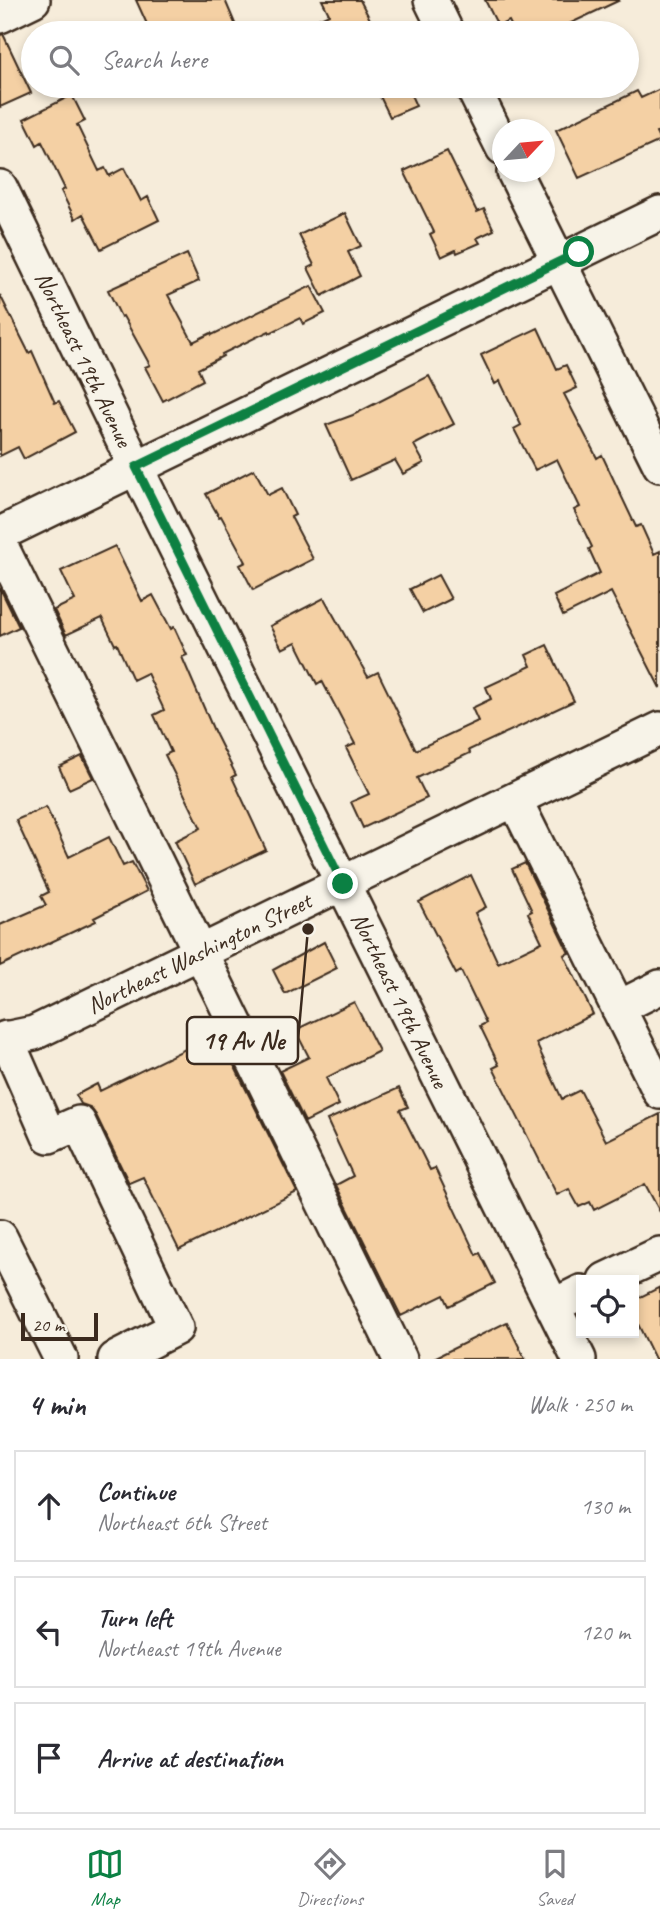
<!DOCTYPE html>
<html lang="en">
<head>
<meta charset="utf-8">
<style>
  :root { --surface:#fff; --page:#f7f7f7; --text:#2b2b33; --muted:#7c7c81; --line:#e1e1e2; --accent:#0b8043 }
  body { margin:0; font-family:Caveat,sans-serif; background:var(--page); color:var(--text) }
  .controls { position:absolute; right:21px; bottom:21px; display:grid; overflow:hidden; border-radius:0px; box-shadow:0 4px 10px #0003 }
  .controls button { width:63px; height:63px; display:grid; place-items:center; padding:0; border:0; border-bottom:2px solid var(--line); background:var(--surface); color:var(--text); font:35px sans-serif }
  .compass { position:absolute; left:492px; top:119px; width:63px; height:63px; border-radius:50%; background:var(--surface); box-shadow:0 4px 10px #0003; rotate:64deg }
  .scale { position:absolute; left:21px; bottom:18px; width:77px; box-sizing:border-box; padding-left:7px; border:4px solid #3b2a1e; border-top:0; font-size:19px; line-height:24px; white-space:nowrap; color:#3b2a1e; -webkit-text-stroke:5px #f7f3e8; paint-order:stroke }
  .stop { position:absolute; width:21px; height:21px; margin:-16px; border:5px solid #0b8043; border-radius:50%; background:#fff }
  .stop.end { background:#0b8043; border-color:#fff; box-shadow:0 2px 7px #0008 }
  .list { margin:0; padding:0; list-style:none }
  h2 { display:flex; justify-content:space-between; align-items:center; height:91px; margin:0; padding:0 28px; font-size:30px }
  h2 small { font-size:23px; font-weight:400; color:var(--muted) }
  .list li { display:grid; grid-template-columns:46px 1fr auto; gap:21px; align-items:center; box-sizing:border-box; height:112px; margin:0 14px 14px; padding:0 14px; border:2px solid var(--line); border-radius:0px }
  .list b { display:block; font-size:26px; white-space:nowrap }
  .list p { margin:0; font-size:23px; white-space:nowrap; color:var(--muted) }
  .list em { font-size:23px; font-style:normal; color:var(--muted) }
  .icon { flex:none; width:38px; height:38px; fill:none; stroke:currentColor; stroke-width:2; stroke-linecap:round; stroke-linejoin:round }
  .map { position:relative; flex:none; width:660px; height:1359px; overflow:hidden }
  .search { position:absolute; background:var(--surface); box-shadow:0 4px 10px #0003; left:21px; right:21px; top:21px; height:77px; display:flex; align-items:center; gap:18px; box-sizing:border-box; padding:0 24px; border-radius:38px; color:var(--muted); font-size:26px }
  .sheet { height:469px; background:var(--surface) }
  nav { display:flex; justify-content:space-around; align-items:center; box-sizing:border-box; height:98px; border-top:2px solid var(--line); background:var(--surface); font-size:19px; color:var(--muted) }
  nav a { display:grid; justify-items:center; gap:4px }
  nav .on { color:var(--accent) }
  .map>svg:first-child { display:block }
  .building { fill:#f4d0a4; stroke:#3b2a1e; stroke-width:2 }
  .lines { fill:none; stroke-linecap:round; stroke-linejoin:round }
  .minor-casing { stroke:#3b2a1e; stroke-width:38 }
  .minor { stroke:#f7f3e8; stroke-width:33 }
  .route { stroke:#0b8043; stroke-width:9 }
  .labels { text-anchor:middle; stroke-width:6; stroke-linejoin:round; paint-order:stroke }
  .street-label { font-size:24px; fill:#3b2a1e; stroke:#f7f3e8 }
  .leader { fill:none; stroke:#3b2a1e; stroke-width:2.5 }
  .callout-dot { fill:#3b2a1e; stroke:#f7f3e8; stroke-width:2.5 }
  .callout { fill:#f7f3e8; stroke:#3b2a1e; stroke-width:2.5 }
  .callout-label { font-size:26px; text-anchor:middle; font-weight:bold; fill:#3b2a1e }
</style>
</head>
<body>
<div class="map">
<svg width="660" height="1359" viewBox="0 0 660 1359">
  <rect width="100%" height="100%" fill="#f6ecda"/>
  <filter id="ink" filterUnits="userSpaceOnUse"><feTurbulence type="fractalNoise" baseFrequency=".0143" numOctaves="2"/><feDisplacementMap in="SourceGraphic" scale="14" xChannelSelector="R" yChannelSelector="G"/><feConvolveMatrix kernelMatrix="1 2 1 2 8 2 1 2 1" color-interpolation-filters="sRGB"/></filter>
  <g filter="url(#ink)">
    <path class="building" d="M136 0H225L239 33H151Z
      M322 0H360L377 33H289L329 14Z
      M485 0H620L550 33H515L509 21 498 26Z
      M3 34 31 93 0 107V35Z
      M375 86H407L416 106 390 117Z
      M660 89V130L656 133 660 141 579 178 556 130 637 91 641 98Z
      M72 95 85 121 77 125 99 171 105 168 109 176 124 168 141 201 148 197 159 220 101 249 83 214 75 219 61 191 65 189 42 142 37 145 24 119Z
      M447 151 477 212 484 209 494 230 477 238 480 243 457 253 456 250 441 257 430 234 434 232 404 171Z
      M345 213 361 246 348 252 360 276 322 296 308 268 314 265 299 235Z
      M187 254 199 281 168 295 193 342 211 333 212 335 311 286 325 313 303 324 300 318 270 333 269 331 222 354 223 356 198 369 203 380 163 401 145 367 150 365 123 316 121 317 108 290Z
      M0 295 29 353 32 351 55 403 59 401 75 432 24 459 18 447 0 456Z
      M538 328 557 369 566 365 577 388 564 394 597 458 602 455 636 527 641 525 654 554 660 551V688L611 592 563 616 554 596 600 573 589 549 592 547 574 510 580 507 557 459 535 470 514 429 521 425 500 381 495 384 481 355Z
      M429 376 454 424 414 445 424 463 403 474 395 460 351 480 326 425 353 415Z
      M254 469 268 495 282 488 295 515 291 517 313 559 253 590 240 565 246 562 221 516 219 517 206 494Z
      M115 546 142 601 153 595 171 629 174 627 187 655 182 657 214 731 236 775 232 777 266 850 195 884 175 841 201 828 165 755 171 752 154 715 164 710 147 673 133 680 117 644 115 645 102 618 66 635 54 610 75 600 61 571Z
      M438 575 451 599 423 613 410 589Z
      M0 588 19 627 0 636Z
      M324 598 368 677 378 672 416 750 478 721 472 708 491 699 486 687 531 666 526 655 547 645 574 701 469 750 470 753 417 778 427 798 363 828 351 802 369 794 346 748 355 744 322 681 317 684 296 642 282 649 270 626Z
      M82 756 93 778 69 789 59 767Z
      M46 807 69 857 109 837 123 866 132 862 147 891 94 918 96 921 0 966V925L46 905 41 896 49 892 16 820Z
      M525 863 569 953 564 955 593 1014 536 1043 562 1099 580 1090 606 1141 660 1114V1212L645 1184 594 1210 590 1202 579 1207 569 1189 557 1195 493 1068 499 1065 480 1026 486 1023 461 971 456 974 419 902 471 875 486 907 475 913 498 963 542 942 528 913 532 911 512 869Z
      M324 942 337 968 285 994 273 970Z
      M354 1002 379 1051 326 1078 339 1105 305 1122 280 1071 309 1057 295 1030Z
      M218 1033 297 1192 179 1250 143 1177 129 1183 96 1115 90 1107 81 1104 76 1095 97 1084 100 1091Z
      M399 1088 408 1107 400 1110 430 1170 435 1168 476 1255 480 1253 495 1283 449 1306 444 1295 401 1316 336 1185 353 1176 327 1120Z
      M660 1287V1359H655L634 1316V1300Z
      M507 1322 525 1359H432Z"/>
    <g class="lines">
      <g class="minor-casing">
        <path id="minor" d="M431 0 447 33
          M0 16 33 0
          M472 86 503 148
          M514 172 660 465
          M0 187 147 490 579 1359
          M0 534 660 213
          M0 544 400 1359
          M515 800 660 1092
          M618 1008 660 987
          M6 1038 49 1136 79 1123 176 1328 115 1359
          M0 1040 34 1033 660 729
          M0 1237 61 1359
          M605 1280 660 1254
          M553 1306 581 1292"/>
      </g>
      <use href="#minor" class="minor"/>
    </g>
  </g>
  <g class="lines" filter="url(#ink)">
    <path class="route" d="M343 884 136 467 579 252"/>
  </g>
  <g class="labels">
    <g class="street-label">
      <text transform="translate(84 359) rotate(64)" y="8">Northeast 19th Avenue</text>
      <text transform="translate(199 953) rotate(-26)" y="8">Northeast Washington Street</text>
      <text transform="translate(400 1000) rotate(64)" y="8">Northeast 19th Avenue</text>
    </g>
  </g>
  <path class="leader" d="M308 929L298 1040"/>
  <circle class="callout-dot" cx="308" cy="929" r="7"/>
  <rect class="callout" x="187" y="1017" width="111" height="47" rx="7"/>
  <g class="callout-label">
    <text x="243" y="1049">19 Av Ne</text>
  </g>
</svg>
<div class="controls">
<button><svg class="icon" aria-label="locate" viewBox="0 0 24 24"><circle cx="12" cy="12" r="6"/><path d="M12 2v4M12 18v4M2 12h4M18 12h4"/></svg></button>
</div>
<svg class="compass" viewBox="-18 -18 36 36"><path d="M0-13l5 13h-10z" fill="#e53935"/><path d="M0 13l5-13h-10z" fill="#7c7c81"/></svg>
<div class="scale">20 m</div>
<div class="stop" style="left:579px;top:252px"></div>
<div class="stop end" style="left:343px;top:884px"></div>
<div class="search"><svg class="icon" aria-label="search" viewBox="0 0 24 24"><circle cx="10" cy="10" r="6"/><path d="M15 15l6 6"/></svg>Search here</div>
</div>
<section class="sheet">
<h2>4 min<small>Walk · 250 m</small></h2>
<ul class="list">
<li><svg class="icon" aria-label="ahead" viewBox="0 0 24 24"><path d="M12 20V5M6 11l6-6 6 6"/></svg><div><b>Continue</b><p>Northeast 6th Street</p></div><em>130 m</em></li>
<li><svg class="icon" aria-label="left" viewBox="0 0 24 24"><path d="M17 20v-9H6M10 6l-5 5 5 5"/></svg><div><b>Turn left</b><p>Northeast 19th Avenue</p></div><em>120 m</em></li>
<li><svg class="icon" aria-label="arrive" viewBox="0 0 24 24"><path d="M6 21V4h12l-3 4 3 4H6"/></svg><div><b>Arrive at destination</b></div></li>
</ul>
</section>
<nav>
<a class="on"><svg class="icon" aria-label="map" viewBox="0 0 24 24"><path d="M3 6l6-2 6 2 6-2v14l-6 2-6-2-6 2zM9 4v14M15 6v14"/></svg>Map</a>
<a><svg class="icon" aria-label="directions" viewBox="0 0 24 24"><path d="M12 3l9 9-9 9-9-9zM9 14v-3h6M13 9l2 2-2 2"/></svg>Directions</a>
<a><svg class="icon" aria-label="saved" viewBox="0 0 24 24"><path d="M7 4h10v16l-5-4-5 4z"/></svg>Saved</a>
</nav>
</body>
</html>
